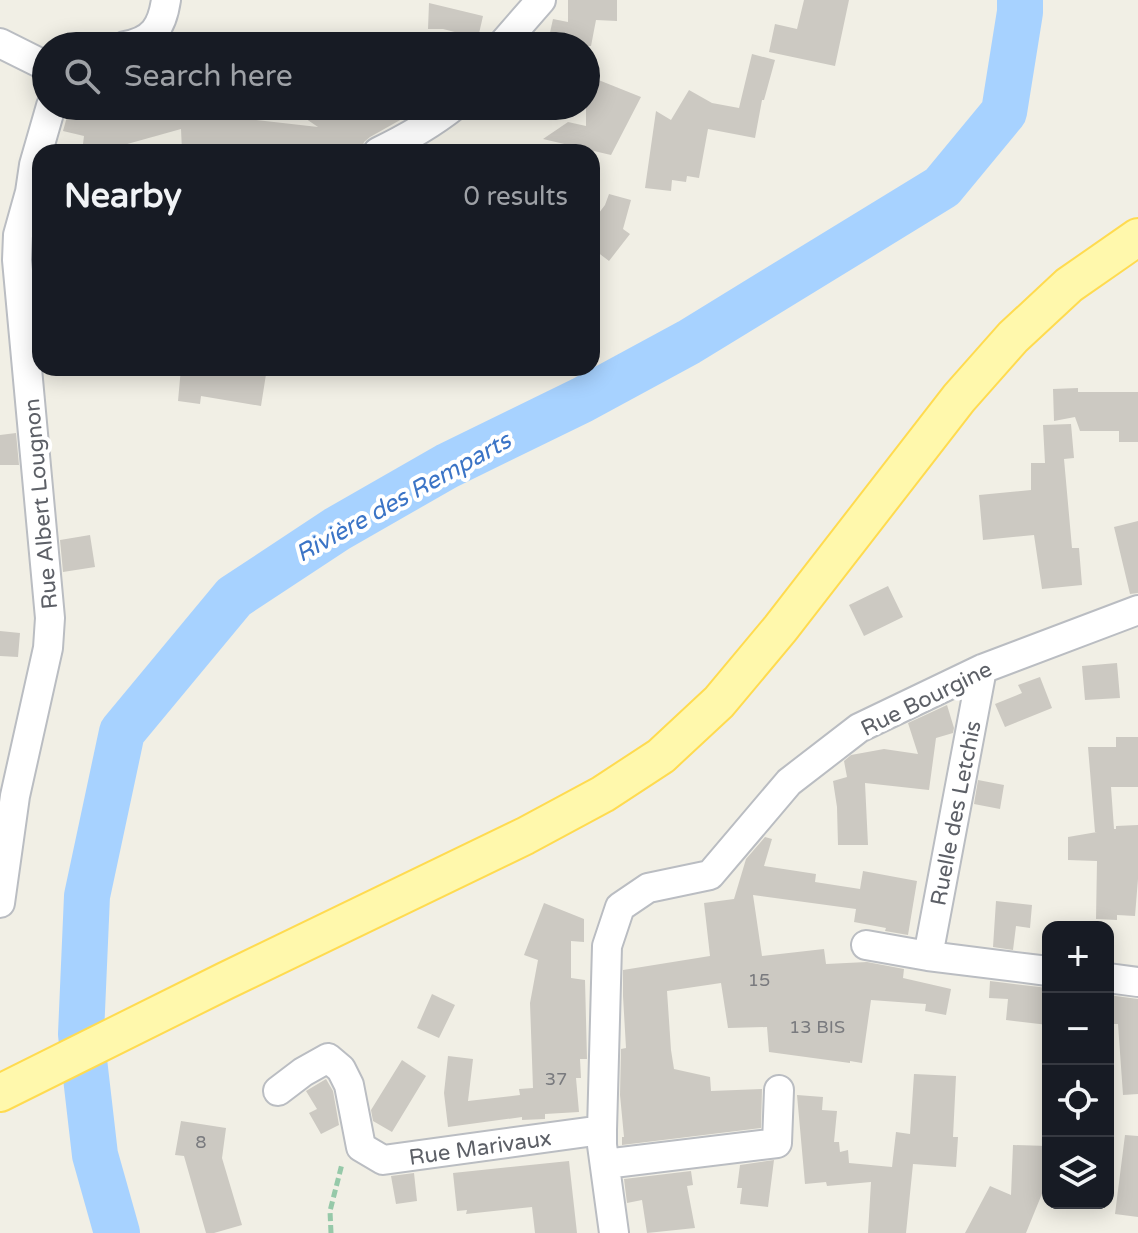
<!DOCTYPE html>
<html lang="en">
<head>
<meta charset="utf-8">
<style>
  :root { --surface:#171b24; --page:#20242c; --text:#f1f3f6; --muted:#9ea1a6; --line:#363941 }
  body { margin:0; font-family:"Varela Round",sans-serif; background:var(--page); color:var(--text) }
  .controls { position:absolute; right:24px; bottom:24px; display:grid; overflow:hidden; border-radius:16px; box-shadow:0 4px 20px #0003 }
  .controls button { width:72px; height:72px; display:grid; place-items:center; padding:0; border:0; border-bottom:2px solid var(--line); background:var(--surface); color:var(--text); font:40px sans-serif }
  .list { margin:0; padding:0; list-style:none }
  h2 { display:flex; justify-content:space-between; align-items:center; height:104px; margin:0; padding:0 32px; font-size:34px }
  h2 small { font-size:26px; font-weight:400; color:var(--muted) }
  .icon { flex:none; width:44px; height:44px; fill:none; stroke:currentColor; stroke-width:2; stroke-linecap:round; stroke-linejoin:round }
  .map { position:relative; flex:none; width:1138px; height:1233px; overflow:hidden }
  .search { position:absolute; background:var(--surface); box-shadow:0 4px 20px #0003; left:32px; top:32px; width:568px; height:88px; display:flex; align-items:center; gap:20px; box-sizing:border-box; padding:0 28px; border-radius:44px; color:var(--muted); font-size:30px }
  .panel { position:absolute; background:var(--surface); box-shadow:0 4px 20px #0003; left:32px; top:144px; width:568px; height:232px; border-radius:24px }
  .map>svg:first-child { display:block }
  .lines { fill:none; stroke-linecap:round; stroke-linejoin:round }
  .river { stroke:#a7d2ff; stroke-width:46 }
  .building { fill:#ccc9c2 }
  .minor-casing { stroke:#babdc2; stroke-width:32 }
  .major-casing { stroke:#ffdb50; stroke-width:40 }
  .path { stroke:#96c9a9; stroke-width:5; stroke-dasharray:8 4; stroke-linecap:butt }
  .minor { stroke:#fff; stroke-width:28 }
  .major { stroke:#fff8ac; stroke-width:36 }
  .labels { text-anchor:middle; stroke-width:8; stroke-linejoin:round; paint-order:stroke }
  .number-label { font-size:18px; fill:#797a7e }
  .street-label { font-size:22px; fill:#5d6067; stroke:#fff }
  .water-label { font-size:24px; font-style:italic; fill:#3b74c6; stroke:#fff }
</style>
</head>
<body>
<div class="map">
<svg width="1138" height="1233" viewBox="0 0 1138 1233">
  <rect width="100%" height="100%" fill="#f1efe5"/>
  <g class="lines">
    <path class="river" d="M117 1233 95 1155 81 1034 87 896 122 732 234 597 337 529 447 466 582 400 689 342 942 187 1004 112 1020 12V0"/>
  </g>
  <path class="building" d="M568 0H617V21L596 20 591 46H547L553 19 568 22Z
    M804 0H849L835 66 769 52 775 24 797 29Z
    M429 3 483 16 478 38 443 29H428Z
    M752 54 775 60 764 100H762L755 138 708 129 699 178 687 176 686 182 672 180 671 191 645 188 656 111 671 120 689 90 712 103 739 108Z
    M586 75 641 97 611 155 543 139 568 122 586 126Z
    M70 106H210L212 115 318 127 287 106H425L370 137 364 142 362 149 355 152 182 151 181 129 113 148V152H82L84 136 63 131Z
    M609 194 631 200 623 229 630 234 609 261 592 248V222L605 205Z
    M181 368H267L261 406 201 396 200 404 178 401Z
    M1078 388V392H1138V442H1119V431H1080L1075 417 1054 421 1053 389Z
    M1071 424 1074 458 1064 459 1072 548H1079L1082 585 1042 589 1034 535 983 540 979 495 1031 490V463H1045L1043 425Z
    M16 433 19 465H0V435Z
    M1138 521V593L1130 594 1114 527Z
    M90 535 95 567 63 572 60 540Z
    M888 586 903 617 864 636 849 605Z
    M0 631 20 633 18 657 0 656Z
    M1117 663 1120 698 1085 700 1082 666Z
    M1040 677 1052 708 1005 727 995 704 1022 693 1018 685Z
    M947 705 954 728 953 733 936 738 929 790 865 783 868 845H838L837 807 833 781 847 777 844 761 851 755 884 749 918 754 908 723Z
    M1116 737H1138V787H1111L1114 829H1116V826L1138 825V879L1135 916 1117 915V920L1096 919 1097 861 1068 860V837L1097 832H1095L1088 747H1116Z
    M978 780 1004 785 1000 809 974 804Z
    M765 837 772 839 764 866 816 874 815 882 860 889 863 871 917 881 908 935 885 931 886 928 854 922 856 909 753 895 762 956 824 949 826 964 867 962 904 969 903 978 951 989 946 1015 925 1011 926 1004 871 1000 862 1063 850 1061V1063L769 1052 767 1027 728 1028 721 983 667 991 671 1050 674 1069 710 1077 711 1091 762 1089 761 1128 622 1145V1137H624L620 1095 621 1049 626 1048 623 996V970L710 956 704 903 734 899 746 859Z
    M996 901 1032 905 1030 928 1016 926 1013 950 993 947Z
    M544 903 584 919V942L571 941V978L585 980 587 1059H580L581 1078H576L579 1112 545 1114V1119L522 1120V1117L448 1127 444 1093 448 1056 473 1059 468 1101 520 1095 519 1089 533 1088 530 1003 538 960 524 955Z
    M990 981 1048 988V1025L1006 1020 1008 999 989 998Z
    M432 994 455 1005 439 1038 417 1028Z
    M1108 995 1138 999V1094L1123 1095 1118 1024H1108Z
    M402 1060 426 1076 392 1132 373 1121 371 1110Z
    M914 1074 956 1076 953 1137H958L956 1167 913 1164 906 1233H868L871 1182 827 1186 826 1182 805 1184 797 1095 823 1097 822 1110 837 1111 834 1142H839L840 1152 848 1150 849 1163 892 1167 896 1132 910 1134Z
    M326 1079 333 1091 339 1125 321 1134 309 1113 317 1109 306 1091Z
    M181 1121 226 1128 222 1158 242 1225 214 1233H206L184 1156 175 1155Z
    M1125 1135 1138 1136V1217L1115 1214Z
    M1013 1145 1048 1146V1179L1026 1233H965L990 1186 1011 1195Z
    M774 1160 768 1207 740 1204 742 1188H737L740 1165Z
    M569 1161 577 1233H535L532 1207 466 1214 467 1210 457 1211 453 1173Z
    M691 1171 693 1185 687 1186 695 1228 647 1233 642 1200 627 1203 624 1179Z
    M414 1173 417 1201 396 1204 391 1176Z"/>
  <g class="lines">
    <g class="minor-casing">
      <path id="minor" d="M0 43 46 66
        M125 46C153 41 162 27 166 0
        M501 46 541 0
        M378 152C405 139 430 125 454 106
        M982 669 928 956 1048 971
        M0 903 15 796 48 648 50 618 17 260 18 235 30 192 34 165 51 106
        M866 945 928 956
        M1108 978 1138 982
        M278 1091 303 1072 328 1058 341 1069 349 1085 361 1147 383 1160 602 1130
        M605 1164 777 1143 779 1090
        M614 1233 602 1145V1130L607 946 620 907 648 888 710 875 789 782 859 728 982 669 1138 610"/>
    </g>
    <g class="major-casing">
      <path id="major" d="M0 1093 225 981 525 836 603 794 661 756 719 702 780 629 959 398 1013 337 1069 285 1138 237"/>
    </g>
    <path class="path" d="M331 1233 330 1211 342 1164"/>
    <use href="#minor" class="minor"/>
    <use href="#major" class="major"/>
  </g>
  <g class="labels">
    <g class="number-label">
      <text x="759" y="986">15</text>
      <text x="817" y="1033">13 BIS</text>
      <text x="556" y="1085">37</text>
      <text x="201" y="1148">8</text>
    </g>
    <g class="street-label">
      <text transform="translate(40 504) rotate(-95)" y="8">Rue Albert Lougnon</text>
      <text transform="translate(926 698) rotate(-26)" y="8">Rue Bourgine</text>
      <text transform="translate(955 813) rotate(-79)" y="8">Ruelle des Letchis</text>
      <text transform="translate(480 1147) rotate(-8)" y="8">Rue Marivaux</text>
    </g>
    <g class="water-label">
      <text transform="translate(403 497) rotate(-29)" y="8">Rivière des Remparts</text>
    </g>
  </g>
</svg>
<div class="controls">
<button>+</button>
<button>−</button>
<button><svg class="icon" aria-label="locate" viewBox="0 0 24 24"><circle cx="12" cy="12" r="6"/><path d="M12 2v4M12 18v4M2 12h4M18 12h4"/></svg></button>
<button><svg class="icon" aria-label="layers" viewBox="0 0 24 24"><path d="M12 4l9 5-9 5-9-5zM3 14l9 5 9-5"/></svg></button>
</div>
<div class="search"><svg class="icon" aria-label="search" viewBox="0 0 24 24"><circle cx="10" cy="10" r="6"/><path d="M15 15l6 6"/></svg>Search here</div>
<section class="panel">
<h2>Nearby<small>0 results</small></h2>
<ul class="list">
</ul>
</section>
</div>
</body>
</html>
